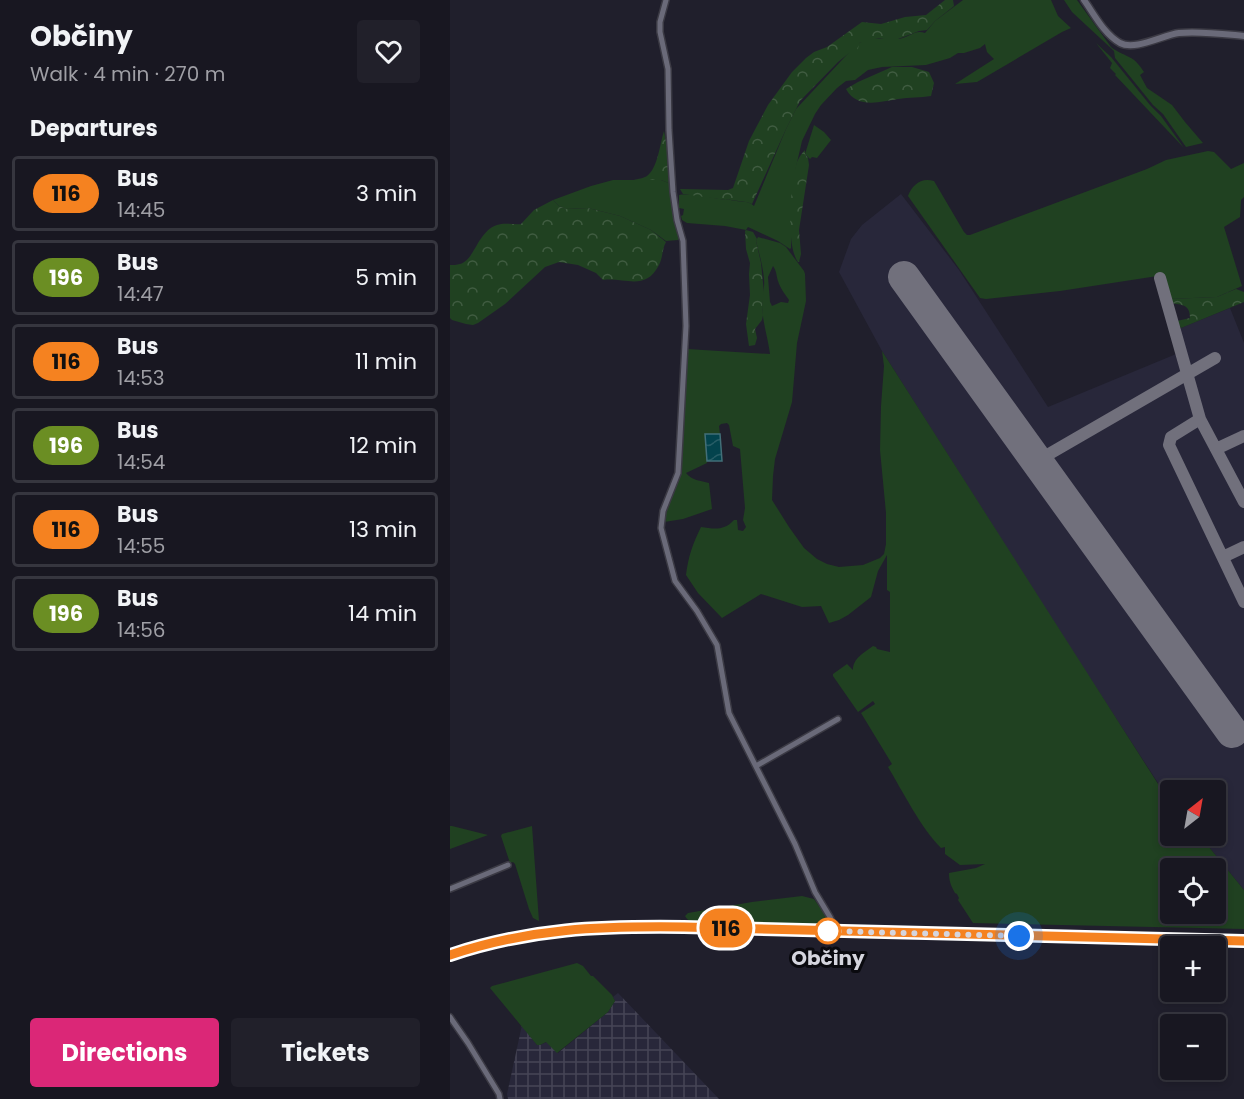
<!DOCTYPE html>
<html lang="en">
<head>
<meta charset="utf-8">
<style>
	:root { --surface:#181721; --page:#21202a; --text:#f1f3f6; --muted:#9f9fa5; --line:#36363f; --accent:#db2777 }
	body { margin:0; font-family:Poppins,sans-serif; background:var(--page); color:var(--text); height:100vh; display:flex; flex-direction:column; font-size:22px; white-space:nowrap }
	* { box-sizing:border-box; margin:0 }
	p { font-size:20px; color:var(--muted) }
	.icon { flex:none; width:33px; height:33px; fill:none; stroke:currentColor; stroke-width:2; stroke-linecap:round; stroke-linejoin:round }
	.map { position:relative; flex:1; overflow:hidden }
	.details { display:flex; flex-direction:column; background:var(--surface); width:450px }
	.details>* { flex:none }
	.badge { padding:0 12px; border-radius:20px; font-size:21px; line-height:39px }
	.needle { width:39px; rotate:31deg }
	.buttons { position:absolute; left:710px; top:780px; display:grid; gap:12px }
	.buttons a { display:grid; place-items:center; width:66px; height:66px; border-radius:6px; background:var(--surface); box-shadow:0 3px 9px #0003,0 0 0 2px var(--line); font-size:30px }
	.you { position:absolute; width:30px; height:30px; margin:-15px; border:4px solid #fff; border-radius:50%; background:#1a73e8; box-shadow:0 0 0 9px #1a73e833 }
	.map>.badge { position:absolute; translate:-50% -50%; box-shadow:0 0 0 3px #fff }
	h2 { padding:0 30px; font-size:22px; line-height:54px }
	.round { display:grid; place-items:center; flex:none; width:63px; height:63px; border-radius:6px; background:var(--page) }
	.headline { display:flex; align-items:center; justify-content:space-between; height:102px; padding:0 30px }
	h1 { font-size:28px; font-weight:700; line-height:45px }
	.button { display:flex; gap:12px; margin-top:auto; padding:12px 30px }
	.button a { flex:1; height:69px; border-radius:6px; background:var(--accent); color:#fff; font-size:24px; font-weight:700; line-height:69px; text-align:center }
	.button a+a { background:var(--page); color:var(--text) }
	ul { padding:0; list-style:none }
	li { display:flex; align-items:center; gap:18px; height:75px; margin:0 12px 9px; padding:0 18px; border:3px solid var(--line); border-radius:6px }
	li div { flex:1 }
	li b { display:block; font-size:22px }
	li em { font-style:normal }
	li .badge { min-width:66px; font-weight:700; text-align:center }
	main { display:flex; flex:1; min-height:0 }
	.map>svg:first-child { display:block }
	.industrial { fill:url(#industrial-grid) }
	.built { fill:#28273a }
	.grass { fill:#204121; fill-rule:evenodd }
	.forest { fill:url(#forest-crowns) }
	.water { fill:url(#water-waves); stroke:#426f78; stroke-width:1.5 }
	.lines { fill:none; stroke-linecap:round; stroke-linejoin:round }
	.taxiway { stroke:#71707c; stroke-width:12 }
	.runway { stroke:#71707c; stroke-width:32 }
	.minor-casing { stroke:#3b3a44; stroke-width:8 }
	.tertiary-casing { stroke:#3b3a44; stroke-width:9 }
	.primary-casing { stroke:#3b3a44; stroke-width:11 }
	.minor { stroke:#6a6a79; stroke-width:5 }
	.tertiary { stroke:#6a6a79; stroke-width:6 }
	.primary { stroke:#ac565a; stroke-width:8 }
	.line-casing { stroke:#fff; stroke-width:14 }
	.line { stroke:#f58220; stroke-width:9 }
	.walk { stroke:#d5d5de; stroke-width:6; stroke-dasharray:0 10.8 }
	.stop-dot { fill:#fff; stroke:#f58220; stroke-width:3 }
	.labels { text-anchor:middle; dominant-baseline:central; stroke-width:6; stroke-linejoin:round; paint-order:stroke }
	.stop-label { font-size:20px; font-weight:bold; fill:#d5d5de; stroke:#0a0a0f }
</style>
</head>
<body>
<main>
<section class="details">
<div class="headline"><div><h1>Občiny</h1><p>Walk · 4 min · 270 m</p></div><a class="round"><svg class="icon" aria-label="heart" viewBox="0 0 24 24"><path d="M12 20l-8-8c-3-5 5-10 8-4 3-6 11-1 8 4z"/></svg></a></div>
<h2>Departures</h2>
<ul>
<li><span class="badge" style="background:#f58220;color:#111">116</span><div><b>Bus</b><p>14:45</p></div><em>3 min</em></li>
<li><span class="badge" style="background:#6b8e23;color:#fff">196</span><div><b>Bus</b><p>14:47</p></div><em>5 min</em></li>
<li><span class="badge" style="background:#f58220;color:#111">116</span><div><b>Bus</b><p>14:53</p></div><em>11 min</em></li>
<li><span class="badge" style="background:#6b8e23;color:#fff">196</span><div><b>Bus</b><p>14:54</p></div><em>12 min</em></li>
<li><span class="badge" style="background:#f58220;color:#111">116</span><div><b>Bus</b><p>14:55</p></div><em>13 min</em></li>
<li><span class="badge" style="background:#6b8e23;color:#fff">196</span><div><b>Bus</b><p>14:56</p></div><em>14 min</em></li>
</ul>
<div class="button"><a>Directions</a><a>Tickets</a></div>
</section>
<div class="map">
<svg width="794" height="1099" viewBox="0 0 794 1099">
	<defs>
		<pattern id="industrial-grid" width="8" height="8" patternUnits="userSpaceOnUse" patternTransform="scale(1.5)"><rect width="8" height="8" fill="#28273a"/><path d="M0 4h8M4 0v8" fill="none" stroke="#464556"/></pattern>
		<pattern id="forest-crowns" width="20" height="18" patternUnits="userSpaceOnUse" patternTransform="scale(1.5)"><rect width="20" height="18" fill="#204121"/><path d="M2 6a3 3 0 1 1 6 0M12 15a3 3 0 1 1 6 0" fill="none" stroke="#405c41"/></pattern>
		<pattern id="water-waves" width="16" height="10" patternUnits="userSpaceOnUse" patternTransform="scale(1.5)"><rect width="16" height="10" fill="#03434d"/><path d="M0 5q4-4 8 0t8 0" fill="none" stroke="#275d66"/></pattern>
	</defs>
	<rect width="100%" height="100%" fill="#201f2c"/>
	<path class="industrial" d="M168,993L269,1099H58L57,1094L72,1025L87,1045H90L97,1042L108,1053L158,1012L165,1001L163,997Z"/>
	<path class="built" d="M451,194L509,270L598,407L731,352L726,334L731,328L780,308L794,343V890L750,836H765V790H720V799L710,786L613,637L432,351L389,272L401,239L412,225Z"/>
	<path class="grass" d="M513,0H601L608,16L621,28L612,32L527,82L505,84L544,59L537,52L535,44L530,48L514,53H508L500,58L476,65L432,67L418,70L405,80L396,81L387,88L371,105L365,114L352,141L346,167L341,205V248L340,249L328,241L298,227L296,230L275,226L237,223L232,220L231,216L233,215L234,209L229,208V195C238,193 264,198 276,200L278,199C287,203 297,199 304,206L336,129L346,109L406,45C419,36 433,39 447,39C458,39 464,29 475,33L485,21Z
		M614,0H627L661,47C667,52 672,53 679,57C686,60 690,66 694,72L690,75L697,88L722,105L735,122L753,143L736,147L713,114L703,105L665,58L664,51L622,12Z
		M646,43L661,57L700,105L711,116L734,148L665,75L666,74L660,68L662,63Z
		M364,125L374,132L381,140L367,158L362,157L360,159L355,154Z
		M758,151L764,152L781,169L794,163V197L791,200L790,217L774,227L792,286L767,297L720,299L714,275L610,291L536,299L530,298L458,196C462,185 471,177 484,181L514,232L517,235H520L697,169L716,160Z
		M163,180H211L219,183L228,231L229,238L228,240L216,241L201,230L170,216L138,208L116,209L109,206L103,200L141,186Z
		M308,237L330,243L336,247L354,271L355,274L356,301L347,343L342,402L325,459L323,476L322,500L339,527L354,548L367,559L377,564L389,567L413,565L430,558L434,554L436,544V513L430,450L431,406L434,366L432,351L710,787L720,799V836H750L794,890V929L523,923L508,900L509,898L507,894L505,893C501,886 499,881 499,873L526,868L535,864L510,865L495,854V847L491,848C471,828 453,792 438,767L442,764L411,713L425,704L423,701L408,712L383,676V674L397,664L403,670C403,658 414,653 423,646L426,647L427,649L440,652V592L437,590V555L428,571L421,597L398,615L389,620L379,623L371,606L352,607L311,594L272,618L248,593L236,575C238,557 243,543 251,527C264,529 274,531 284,520H287L288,530L293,531L296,527L293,520L295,508L290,449L283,446L279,425L277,423L271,424L269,426L270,434H255L257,463L236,473C241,480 251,481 259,483L262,509L233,519L214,522C215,509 222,495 226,482C231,462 232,441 234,421L233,419C235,396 235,372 237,349L320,354C318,338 313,324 312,307C312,298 315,288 314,279C313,266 309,253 306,241ZM323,266C327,272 326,275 328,281C330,288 335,294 339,300L338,303L331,302L322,306L320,302L318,277ZM720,868H765V914H720Z
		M0,826H2L38,835L0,849Z
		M82,826L89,921L83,918L79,909L65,864L63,862L60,863L51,836L52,834Z
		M352,896L364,899L377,917L379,924L365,925L256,922C249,922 239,924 235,916L238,913L302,902Z
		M127,963L133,966L141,976H143L162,995L165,1001L158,1012L107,1053L96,1042L90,1045H87L40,988L42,986Z"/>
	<path class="forest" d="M495,0H503L504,6L485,21L477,30L469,31L448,39H434L429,38L409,43L408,49L399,53L388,62L350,101L336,129L302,204C294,200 286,202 278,199L276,200L233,194L230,189L278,190L283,188L299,141L318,105L342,72L356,58L364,52L377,47L412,22L431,24L455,17L476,15Z
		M442,67H462L479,72L484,83L481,96C470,98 459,97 448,99C429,102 407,109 396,89L408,82Z
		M214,131L222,173L221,181L219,183L211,180H184C188,179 194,178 197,176C208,168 210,143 214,131Z
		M355,150V154L358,158L359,165L349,230L351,254L349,262H348C335,244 341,182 347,162C349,157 352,153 355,150Z
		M103,200L109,206L116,209L138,208L170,216L201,230L216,242C212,249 213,257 209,265C195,292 175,277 153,280L146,273L128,265L109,262L95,267L55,304L28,323L23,325L16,324L2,320L0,318V265C3,265 7,265 10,264C25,260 27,232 47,225C55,222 63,225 71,224L84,210Z
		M296,230L303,232L307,239L306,241L311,263L314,293L312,306L313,315L312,320L305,329L307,338L305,345L299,346L296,324L300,295L299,274L300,263L296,249L295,231Z
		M786,289L794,292V302L731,328L727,321L740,318C740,304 732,305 721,303L720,299L767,297Z"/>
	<path class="water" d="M255,434H270L272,461H257Z"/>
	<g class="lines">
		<path class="taxiway" d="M710,278L750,419L794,502
			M750,419L721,437L719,445L794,602
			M766,449L794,436
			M587,461L765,358
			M773,557L794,547"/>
		<path class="runway" d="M454,277L782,732"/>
		<g class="minor-casing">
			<path id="minor" d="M216,0L210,22V32L218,69L219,130L223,192L227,220L233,241L236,326L228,473L213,511L211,528L225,581L247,611L267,645L279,713L285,725L345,844L365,892L380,917L386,931
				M306,766L388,719
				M0,889L58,865
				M0,1017L18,1043L49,1094L50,1099"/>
		</g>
		<g class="tertiary-casing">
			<path id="tertiary" d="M634,0C644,14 654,34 670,43C685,51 713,35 729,33C750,31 773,34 794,36"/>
		</g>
		<g class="primary-casing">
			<path id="primary" d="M0,955C71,931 139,926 212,927L794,941"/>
		</g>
		<use href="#minor" class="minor"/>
		<use href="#tertiary" class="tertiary"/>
		<use href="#primary" class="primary"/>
	</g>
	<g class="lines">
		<g class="line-casing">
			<path id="line" d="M0,955C81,928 150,926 234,927L794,941"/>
		</g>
		<use href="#line" class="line"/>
		<path class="walk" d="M378,931L569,936"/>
	</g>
	<circle class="stop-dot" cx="378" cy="931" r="12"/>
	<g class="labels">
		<g class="stop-label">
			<text x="378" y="958">Občiny</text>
		</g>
	</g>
</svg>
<div class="buttons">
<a><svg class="needle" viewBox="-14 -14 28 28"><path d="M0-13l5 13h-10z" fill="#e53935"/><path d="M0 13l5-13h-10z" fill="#9f9fa5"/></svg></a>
<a><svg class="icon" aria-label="locate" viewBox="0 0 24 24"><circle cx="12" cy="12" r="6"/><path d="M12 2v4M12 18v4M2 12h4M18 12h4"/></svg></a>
<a>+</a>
<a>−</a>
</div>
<div class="you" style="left:569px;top:936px"></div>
<b class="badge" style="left:276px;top:928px;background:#f58220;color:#111">116</b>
</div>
</main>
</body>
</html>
